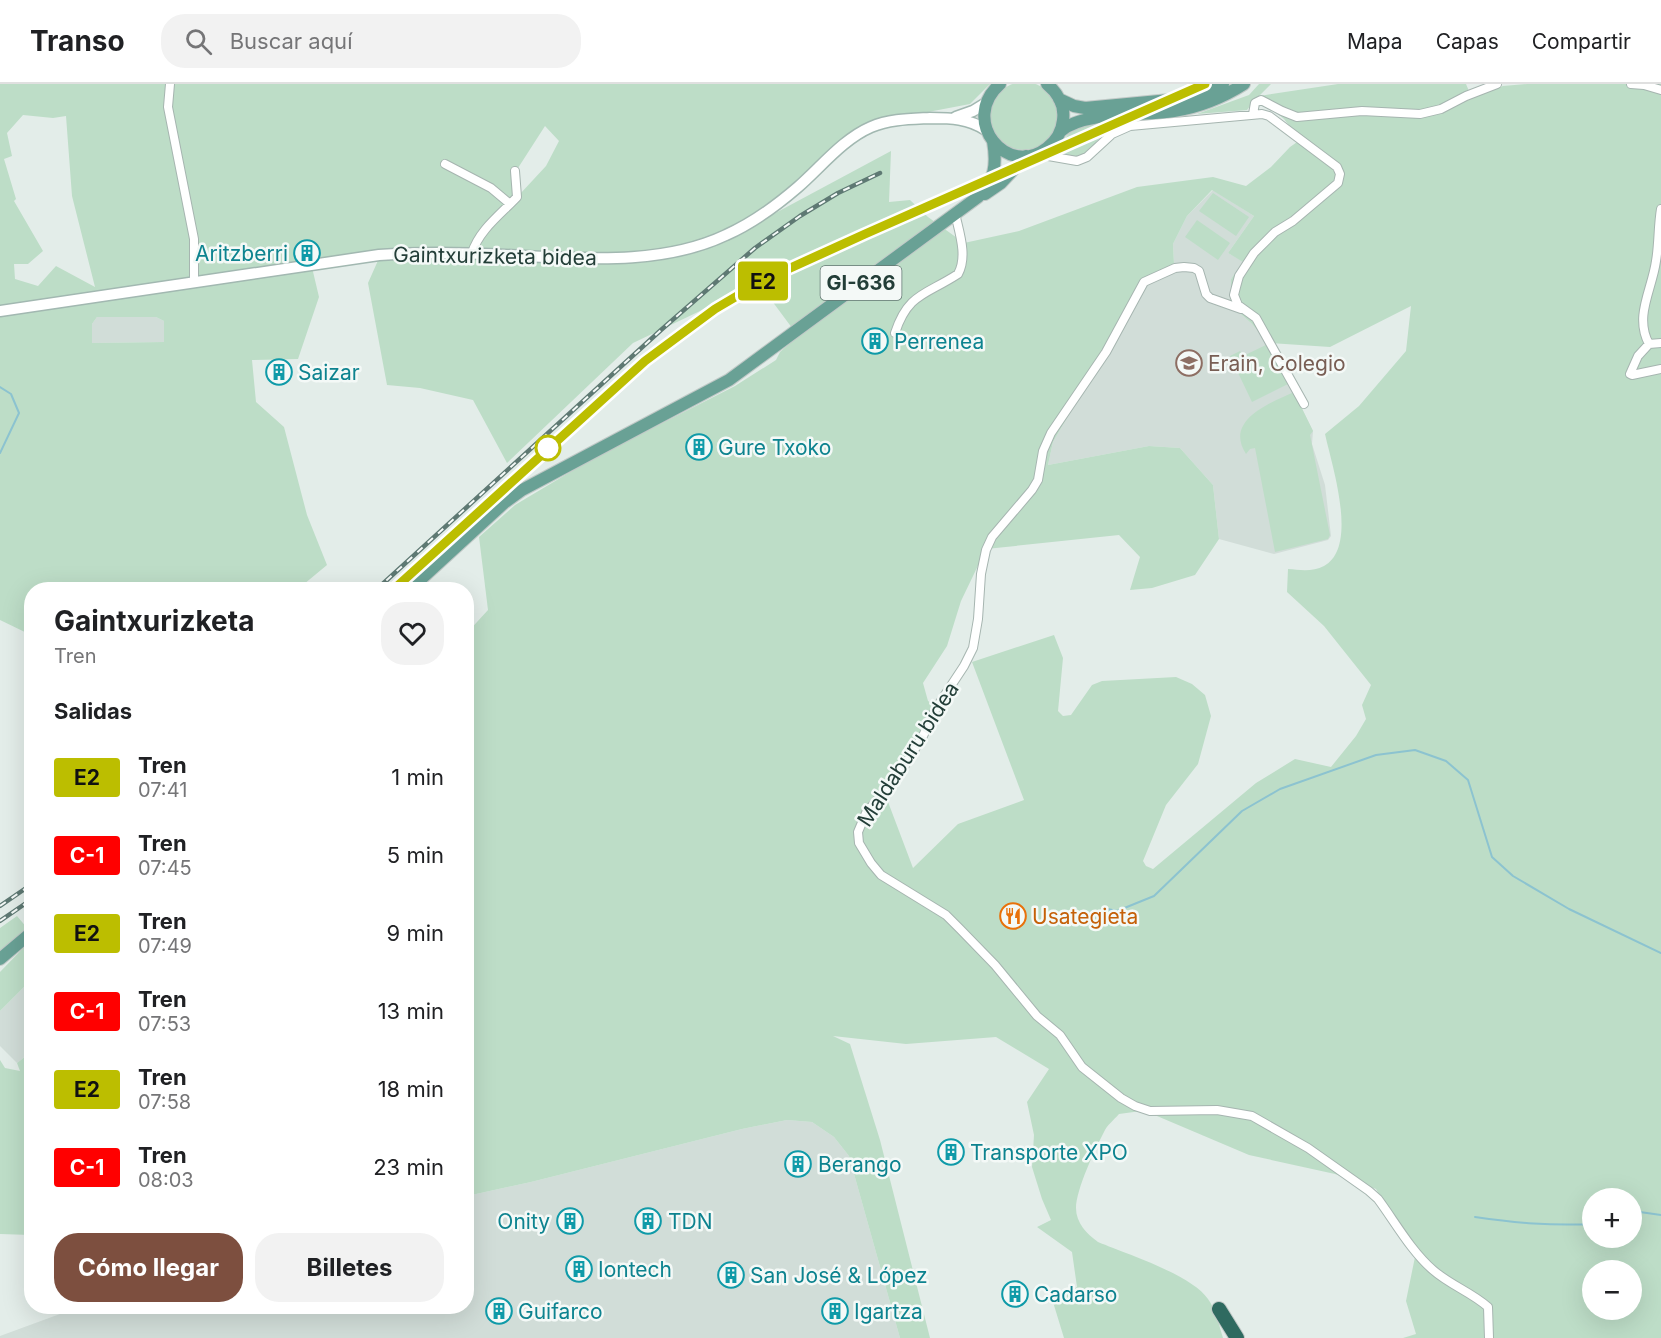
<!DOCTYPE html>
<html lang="es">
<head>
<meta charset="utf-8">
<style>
	:root { --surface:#fff; --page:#f2f2f2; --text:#202124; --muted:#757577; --line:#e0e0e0; --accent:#7d4f3f }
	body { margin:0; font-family:Inter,sans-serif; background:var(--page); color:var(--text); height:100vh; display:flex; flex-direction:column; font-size:22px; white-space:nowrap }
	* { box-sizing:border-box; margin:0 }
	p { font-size:20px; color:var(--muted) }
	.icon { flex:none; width:33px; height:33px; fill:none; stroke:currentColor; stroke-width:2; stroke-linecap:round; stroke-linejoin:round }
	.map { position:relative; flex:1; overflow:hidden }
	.drawer { position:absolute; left:24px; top:498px; width:450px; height:732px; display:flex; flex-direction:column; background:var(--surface); border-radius:24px; box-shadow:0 6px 24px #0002 }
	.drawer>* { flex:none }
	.badge { padding:0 12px; border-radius:4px; font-size:21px; line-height:39px }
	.buttons { position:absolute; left:1582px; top:1104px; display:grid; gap:12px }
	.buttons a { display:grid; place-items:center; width:60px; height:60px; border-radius:50%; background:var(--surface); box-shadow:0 6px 24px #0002; font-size:30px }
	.map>.badge { position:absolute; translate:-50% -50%; box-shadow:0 0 0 3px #fff }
	h2 { padding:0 30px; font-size:22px; line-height:54px }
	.round { display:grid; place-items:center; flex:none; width:63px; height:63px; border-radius:24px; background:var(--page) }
	.headline { display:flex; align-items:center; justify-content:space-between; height:102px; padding:0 30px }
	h1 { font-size:28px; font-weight:700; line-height:45px }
	.action { display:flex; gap:12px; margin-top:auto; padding:12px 30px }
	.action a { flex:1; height:69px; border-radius:24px; background:var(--accent); color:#fff; font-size:24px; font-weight:700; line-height:69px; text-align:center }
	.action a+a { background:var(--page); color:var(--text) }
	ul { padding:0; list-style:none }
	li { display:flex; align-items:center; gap:18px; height:78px; padding:0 30px }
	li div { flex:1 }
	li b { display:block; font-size:22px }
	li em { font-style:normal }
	li .badge { min-width:66px; font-weight:700; text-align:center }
	header { display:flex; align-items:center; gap:36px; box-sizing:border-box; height:84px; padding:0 30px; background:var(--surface); border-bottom:2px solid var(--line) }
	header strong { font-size:28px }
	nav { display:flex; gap:33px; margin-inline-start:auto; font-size:21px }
	.search { width:420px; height:54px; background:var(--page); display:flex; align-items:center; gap:15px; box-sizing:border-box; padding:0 21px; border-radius:24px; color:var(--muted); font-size:22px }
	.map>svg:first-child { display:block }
	.built { fill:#d1ddd8 }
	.green { fill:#bdddc7; fill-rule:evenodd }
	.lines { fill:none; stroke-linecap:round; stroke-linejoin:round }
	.stream { stroke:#8cc3d0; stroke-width:2 }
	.minor-casing { stroke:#a6b5b0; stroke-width:10 }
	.secondary-casing { stroke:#a2b8b1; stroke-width:13 }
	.primary-casing { stroke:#c1c9c7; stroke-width:14 }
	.motorway-casing { stroke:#c1c9c7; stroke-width:16 }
	.minor { stroke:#fff; stroke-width:8 }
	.secondary { stroke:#fff; stroke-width:10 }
	.primary { stroke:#69a195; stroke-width:12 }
	.motorway { stroke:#2f6a60; stroke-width:14 }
	.rail-casing { stroke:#5e7973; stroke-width:4.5 }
	.rail { stroke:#f4f9f7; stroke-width:2; stroke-dasharray:7; stroke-linecap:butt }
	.line-casing { stroke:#fff; stroke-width:14 }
	.line { stroke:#bcbe00; stroke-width:9 }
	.stop-dot { fill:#fff; stroke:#bcbe00; stroke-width:3 }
	.labels { text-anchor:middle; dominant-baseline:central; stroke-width:5; stroke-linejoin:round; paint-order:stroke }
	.shield { fill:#f4f9f7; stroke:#627671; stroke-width:1.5 }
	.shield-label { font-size:20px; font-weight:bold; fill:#233e38 }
	.culture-label { font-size:21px; fill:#0d838f; stroke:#f4f9f7; text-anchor:start }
	.street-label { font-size:21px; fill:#233e38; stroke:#f4f9f7 }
	.education-label { font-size:21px; fill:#785e54; stroke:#f4f9f7; text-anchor:start }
	.food-label { font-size:21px; fill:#c56008; stroke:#f4f9f7; text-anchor:start }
</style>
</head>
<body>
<header>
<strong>Transo</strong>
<div class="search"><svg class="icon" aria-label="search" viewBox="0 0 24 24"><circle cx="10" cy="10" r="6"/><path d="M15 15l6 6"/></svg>Buscar aquí</div>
<nav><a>Mapa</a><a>Capas</a><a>Compartir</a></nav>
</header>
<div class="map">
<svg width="1661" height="1254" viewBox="0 0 1661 1254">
	<rect width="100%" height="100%" fill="#e3ede9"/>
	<path class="built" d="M1213,106L1254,132L1228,169L1244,178L1231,195V207L1236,226L1251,239L1269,259L1313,347L1312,360L1325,401L1331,452L1328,456L1274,470L1219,455L1213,401L1180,364L1149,362L1048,381L1053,358L1145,199L1168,189L1174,180L1173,160L1187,132Z
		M97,233H156L164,237V258L92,259V240Z
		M31,896V968L17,979L0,962V927Z
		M787,1036L812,1038L834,1053L849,1072L900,1254H0V1252L79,1223L466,1222L467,1112L531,1098L742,1045Z"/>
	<path class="green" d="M990 32a34 34 0 1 1 68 0a34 34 0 1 1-68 0Z
		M0,0H990L970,20L891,35L808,89L768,133L891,67L889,118L910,116L928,133L964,159L1019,147L1137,103L1213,93L1246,102L1271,83L1290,63L1300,56L1284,35L1257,13L1247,26L1197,30L1249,11L1259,0H1271L1259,12L1338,0H1466L1471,12L1503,2L1527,0H1661V1254H1403L1416,1250L1406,1217L1415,1173L1376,1105L1335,1090L1249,1071L1157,1032L1141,1027L1119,1030C1114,1036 1107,1041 1104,1048C1095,1065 1076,1106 1076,1124C1076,1139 1087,1150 1098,1158C1127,1170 1192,1191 1208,1215C1216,1226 1219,1241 1223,1254H1064L1053,1218L1077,1203L1072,1168L1037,1143L1051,1136L1042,1115L1032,1083L1034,1051L1027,1018L1049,985L996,953L906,960L833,952L850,960L880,1056L930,1254H900L849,1072L834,1053L812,1038L787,1036L742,1045L531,1098L467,1112L466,550L488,526L479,453L515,421L592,375L735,302L776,276L780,268L798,252L755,194L700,227L633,259L507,379L473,316L420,304L387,301L368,199L380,172L310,175L319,213L298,275L252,276L256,318L284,343L307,431L327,481L298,505L32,506L31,551L0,536ZM23,31L53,34L66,32L72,112L95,203L56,182L38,202L15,195L14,180H28L43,167L14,117L16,115L4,75L12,72L7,49ZM545,42L559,57L546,82L520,110L518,84ZM1212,106L1254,132L1228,169L1243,178L1231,195V207L1236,226L1251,239L1269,259L1330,263L1411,222L1406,267L1359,322L1325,350C1332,382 1359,463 1324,482C1313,488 1300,486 1288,485L1287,508L1324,542L1371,601L1362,621L1366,635L1356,652L1331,683L1295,675L1256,699L1153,785L1146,782L1143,777L1166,721L1198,680L1211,632L1205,611L1192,600L1176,593L1102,597L1092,601L1071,631L1063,632L1058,627L1063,574L1054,551L972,578L1024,716L958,740L913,784L882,702L917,662L936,622L928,617L923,599L947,562L961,517L986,465L1119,451L1140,473L1130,506L1152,504L1195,491L1219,455L1213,401L1180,364L1149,362L1048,381L1053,358L1145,200L1168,189L1174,180L1173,160L1187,132ZM97,233H156L164,237V258L92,259V240ZM1593,1114H1632V1154H1593ZM1593,1186H1632V1226H1593Z
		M1131,38C1119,42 1108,47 1098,56C1093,61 1089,69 1082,72C1064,80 1056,59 1071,48C1086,38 1114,37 1131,38Z
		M1213,109L1249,133L1236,152L1199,127Z
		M1197,136L1230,159L1218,176L1185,153Z
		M1268,260L1288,300L1252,318L1230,272L1240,267L1243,272Z
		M1294,308L1313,347L1310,351L1330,451L1328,455L1275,468L1255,364L1250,365L1246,370C1224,336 1270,319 1294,308Z
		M17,832L28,845L0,867V844Z
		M31,856V896L0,927V888Z
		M31,968V1151L0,1150V976L5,984L20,987L17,979Z"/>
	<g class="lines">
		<path class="stream" d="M0,303L11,310L19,329L0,369
			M1103,824L1117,827L1154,812L1242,727L1280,705L1376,671L1415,666L1446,677L1468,696L1492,773L1513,792L1569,825L1661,869
			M1632,1131L1640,1128L1661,1131
			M1475,1133C1517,1139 1550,1142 1593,1140"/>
		<g class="minor-casing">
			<path id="minor" d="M170,0L168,23L194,155V198
				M1631,0L1644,1L1661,6
				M1253,30L1255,19L1261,16L1282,27L1297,33L1362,27L1420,30L1441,25L1466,12L1497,0
				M1037,70L1077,77L1087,73L1112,50L1130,42L1262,30L1269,32L1337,83L1340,90L1338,99L1293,137L1275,148L1254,169L1239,192L1236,203L1234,211L1238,221L1256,234L1304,320
				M445,80L491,104L510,120
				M1661,125C1658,143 1659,160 1656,177C1652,206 1634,232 1649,260L1661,259
				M472,169C479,146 501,130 517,113L515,87
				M1241,225L1210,214L1206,210L1199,187L1194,184L1184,183L1175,184L1144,198L1106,268L1051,349L1043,367L1038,396L1032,406L992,453L986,466L981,490L978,535L973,564L964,582L935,626L923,652L900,689L866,729L858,748L859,759L871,779L881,791L946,831L960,845L995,881L1037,932L1060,951L1082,983L1121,1014L1135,1022L1150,1027L1217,1026L1252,1032L1308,1064L1369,1107L1378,1115C1395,1138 1411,1167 1433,1186C1450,1201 1471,1208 1488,1223L1489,1254
				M895,249C908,209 926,211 958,190C968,172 959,148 955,129
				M1649,260L1638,272L1630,290L1632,291L1661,285"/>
		</g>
		<g class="secondary-casing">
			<path id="secondary" d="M956,33L973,27L986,19
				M0,227L379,171C428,167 476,169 525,172C591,175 665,180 726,151C753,139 776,122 798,103C821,83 843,55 871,43C890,35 910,35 930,34C951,34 968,34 986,46"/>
		</g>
		<g class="primary-casing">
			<path id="primary" d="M1000,0C959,36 1007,95 1047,64C1056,57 1062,47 1063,36C1065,22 1058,9 1047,0
				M1059,15L1074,22L1085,24L1180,15L1201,10L1223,0
				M1061,47C1084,27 1143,32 1174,27C1200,23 1222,14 1244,0
				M985,110L1001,99L1026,72
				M409,506L504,419L522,406L729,296L978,113C995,96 997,81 993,57
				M0,875L32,848"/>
		</g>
		<g class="motorway-casing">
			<path id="motorway" d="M1219,1225L1237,1254"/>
		</g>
		<use href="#minor" class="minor"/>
		<use href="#secondary" class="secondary"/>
		<use href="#primary" class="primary"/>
		<use href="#motorway" class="motorway"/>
		<g class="rail-casing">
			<path id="rail" d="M376,506L661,246L755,164L800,132L838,109L880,89
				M393,506L600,317L669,258L745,207L865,150
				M0,822L32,800
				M0,837L32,815"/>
		</g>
		<use href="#rail" class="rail"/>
	</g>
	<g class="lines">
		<g class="line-casing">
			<path id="line" d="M393,506L645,277L715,225L764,196L865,150L1205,0"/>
		</g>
		<use href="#line" class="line"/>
	</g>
	<defs>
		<g id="building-ring" transform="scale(1.35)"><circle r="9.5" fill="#f4f9f7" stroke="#0f9aa8" stroke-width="1.5"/><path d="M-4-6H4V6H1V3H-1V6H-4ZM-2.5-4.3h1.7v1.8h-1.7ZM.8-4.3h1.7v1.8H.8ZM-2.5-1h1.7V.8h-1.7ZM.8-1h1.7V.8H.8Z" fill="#0f9aa8"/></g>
		<g id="school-ring" transform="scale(1.35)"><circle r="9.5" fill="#f4f9f7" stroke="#8d6e63" stroke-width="1.5"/><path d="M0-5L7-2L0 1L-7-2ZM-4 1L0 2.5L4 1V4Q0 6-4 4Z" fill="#8d6e63"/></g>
		<g id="restaurant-ring" transform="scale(1.35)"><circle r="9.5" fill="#f4f9f7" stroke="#e8710a" stroke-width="1.5"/><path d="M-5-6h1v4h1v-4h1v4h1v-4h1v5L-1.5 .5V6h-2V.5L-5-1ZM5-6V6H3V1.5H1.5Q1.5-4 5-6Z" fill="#e8710a"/></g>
	</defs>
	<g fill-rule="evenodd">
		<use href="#building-ring" x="307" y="169"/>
		<use href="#building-ring" x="875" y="257"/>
		<use href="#school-ring" x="1189" y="279"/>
		<use href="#building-ring" x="279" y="288"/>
		<use href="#building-ring" x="699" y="363"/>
		<use href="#restaurant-ring" x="1013" y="832"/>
		<use href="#building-ring" x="951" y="1068"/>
		<use href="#building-ring" x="798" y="1080"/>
		<use href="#building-ring" x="570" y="1137"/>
		<use href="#building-ring" x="648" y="1137"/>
		<use href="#building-ring" x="579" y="1185"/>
		<use href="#building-ring" x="731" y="1191"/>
		<use href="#building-ring" x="1015" y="1210"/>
		<use href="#building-ring" x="499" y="1227"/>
		<use href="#building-ring" x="835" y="1227"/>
	</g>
	<circle class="stop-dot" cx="548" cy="364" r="12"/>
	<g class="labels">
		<rect class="shield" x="820.5" y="182" width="81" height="34" rx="4.5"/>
		<g class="shield-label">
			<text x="861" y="199">GI-636</text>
		</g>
		<g class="culture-label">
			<text x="288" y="169" text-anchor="end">Aritzberri</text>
			<text x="894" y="257">Perrenea</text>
			<text x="298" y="288">Saizar</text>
			<text x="718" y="363">Gure Txoko</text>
			<text x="970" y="1068">Transporte XPO</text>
			<text x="818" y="1080">Berango</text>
			<text x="550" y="1137" text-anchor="end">Onity</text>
			<text x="668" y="1137">TDN</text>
			<text x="598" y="1185">Iontech</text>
			<text x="750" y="1191">San José &amp; López</text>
			<text x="1034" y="1210">Cadarso</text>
			<text x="518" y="1227">Guifarco</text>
			<text x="854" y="1227">Igartza</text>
		</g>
		<g class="street-label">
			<text transform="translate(495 172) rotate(1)">Gaintxurizketa bidea</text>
			<text transform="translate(908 670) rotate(-57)">Maldaburu bidea</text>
		</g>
		<g class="education-label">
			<text x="1208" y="279">Erain, Colegio</text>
		</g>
		<g class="food-label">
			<text x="1032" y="832">Usategieta</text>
		</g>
	</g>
</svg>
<div class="buttons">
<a>+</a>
<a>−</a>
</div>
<b class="badge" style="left:763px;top:197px;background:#bcbe00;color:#111">E2</b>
<section class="drawer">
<div class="headline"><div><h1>Gaintxurizketa</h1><p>Tren</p></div><a class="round"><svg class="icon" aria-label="heart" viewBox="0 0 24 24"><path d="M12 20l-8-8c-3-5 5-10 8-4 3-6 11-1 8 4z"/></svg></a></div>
<h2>Salidas</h2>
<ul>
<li><span class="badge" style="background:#bcbe00;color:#111">E2</span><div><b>Tren</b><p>07:41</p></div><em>1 min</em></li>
<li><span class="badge" style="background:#f00;color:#fff">C-1</span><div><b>Tren</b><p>07:45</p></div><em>5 min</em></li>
<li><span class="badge" style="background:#bcbe00;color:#111">E2</span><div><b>Tren</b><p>07:49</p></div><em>9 min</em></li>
<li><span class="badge" style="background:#f00;color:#fff">C-1</span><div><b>Tren</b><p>07:53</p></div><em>13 min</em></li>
<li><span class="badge" style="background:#bcbe00;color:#111">E2</span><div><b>Tren</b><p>07:58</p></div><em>18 min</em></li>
<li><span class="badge" style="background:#f00;color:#fff">C-1</span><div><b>Tren</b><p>08:03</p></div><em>23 min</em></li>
</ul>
<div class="action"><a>Cómo llegar</a><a>Billetes</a></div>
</section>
</div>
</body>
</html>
